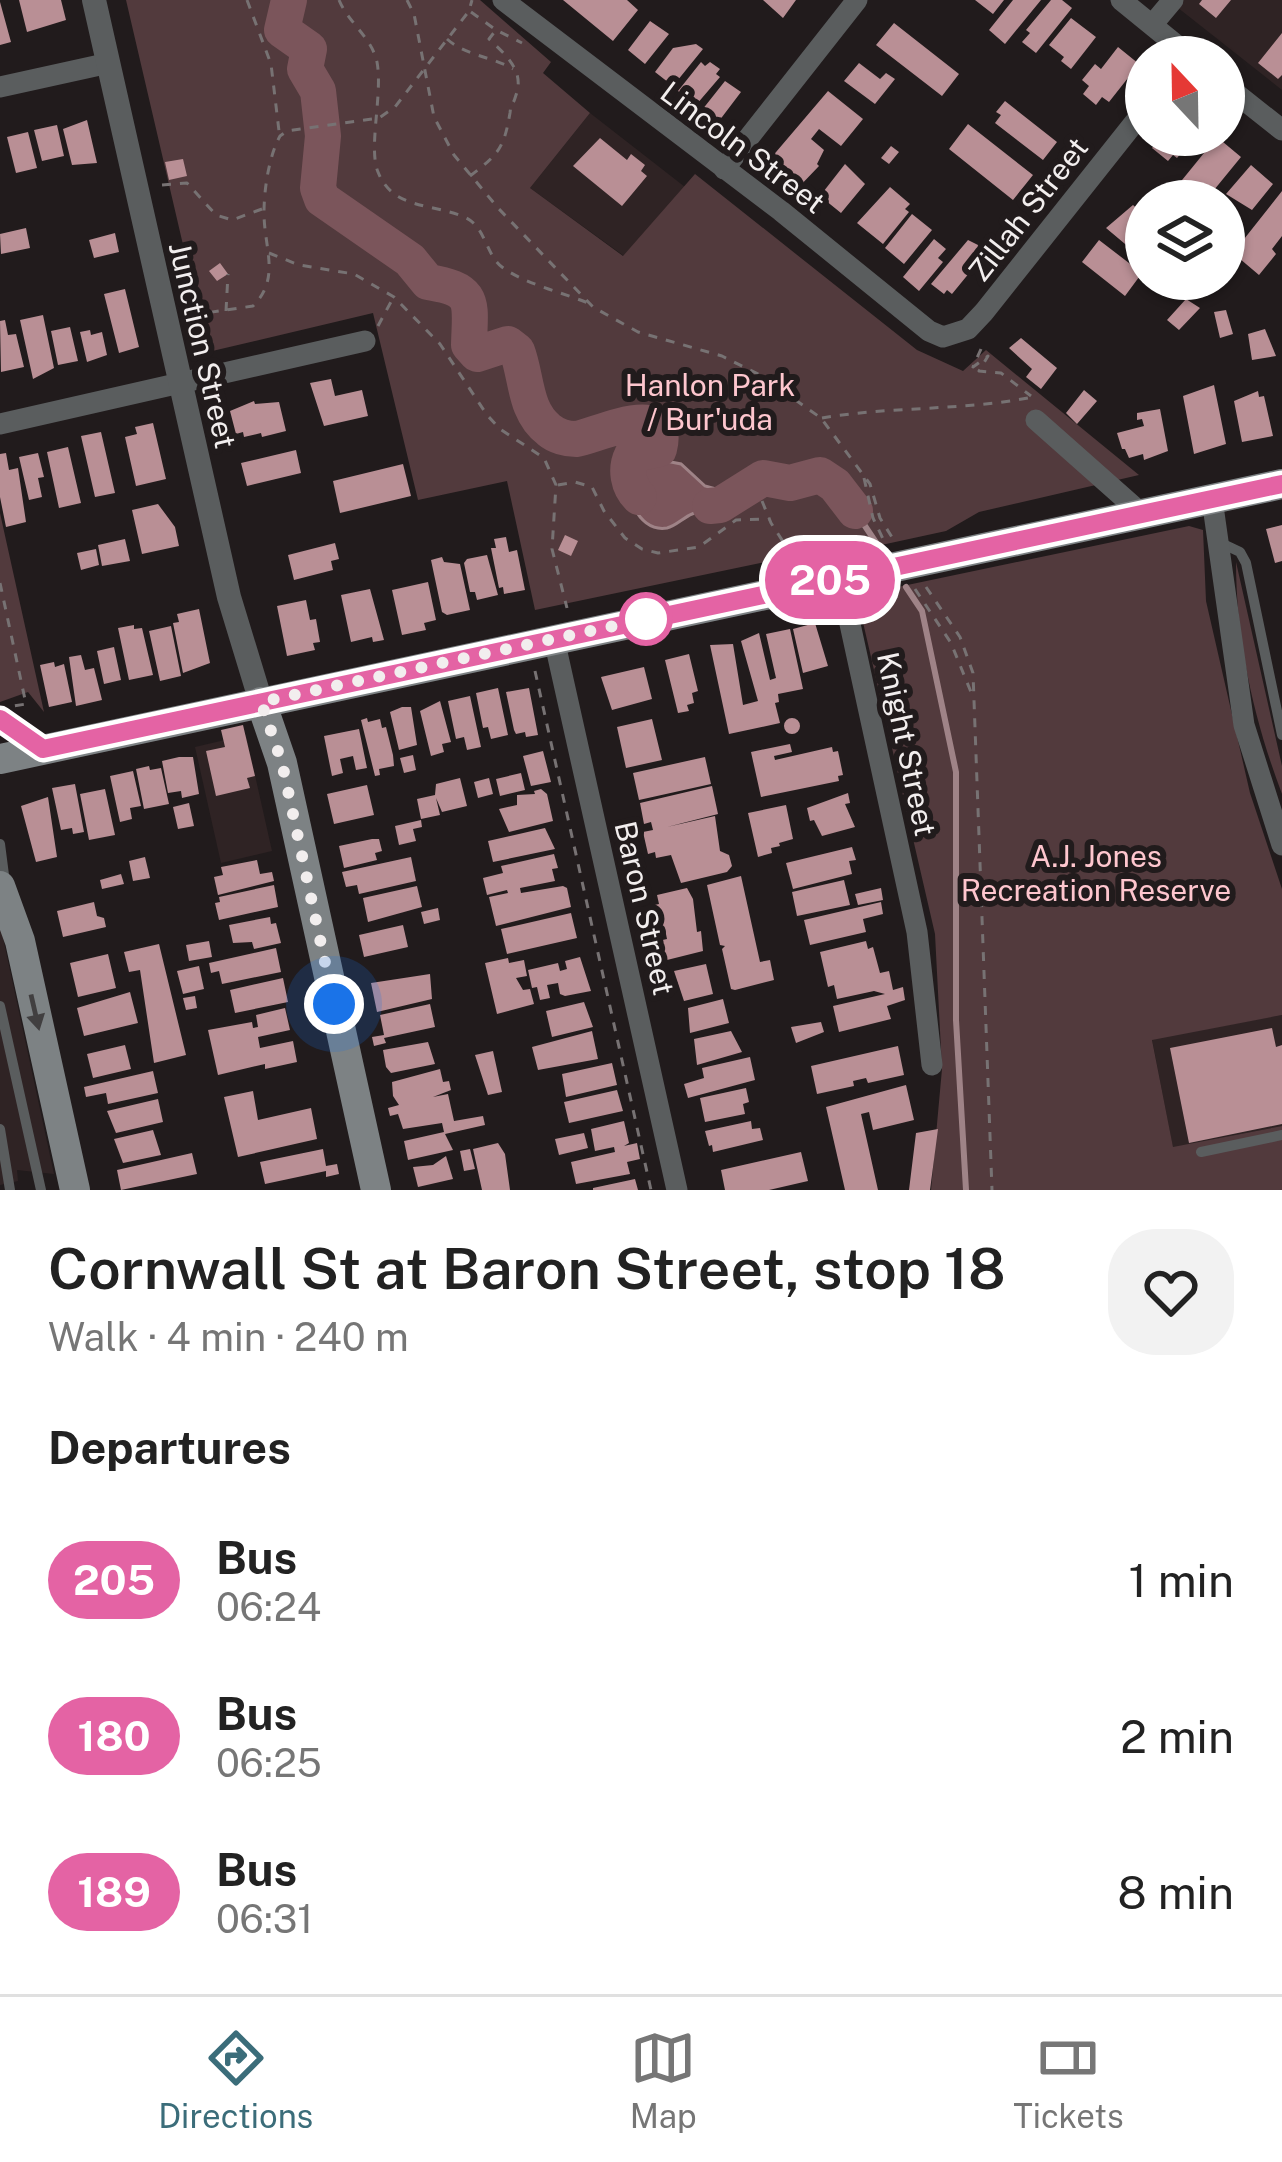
<!DOCTYPE html>
<html lang="en">
<head>
<meta charset="utf-8">
<style>
	:root { --surface:#fff; --page:#f2f2f2; --text:#222; --muted:#767676; --line:#e0e0e0; --accent:#3b6d7a }
	body { margin:0; font-family:"Public Sans",sans-serif; background:var(--page); color:var(--text); height:100vh; display:flex; flex-direction:column; font-size:45px; white-space:nowrap }
	* { box-sizing:border-box; margin:0 }
	p { font-size:39px; color:var(--muted) }
	.icon { flex:none; width:66px; height:66px; fill:none; stroke:currentColor; stroke-width:2; stroke-linecap:round; stroke-linejoin:round }
	.map { position:relative; height:1190px; overflow:hidden }
	.details { display:flex; flex-direction:column; background:var(--surface); flex:1 }
	.details>* { flex:none }
	.badge { padding:0 24px; border-radius:39px; font-size:42px; line-height:78px }
	.needle { width:78px; rotate:338deg }
	.buttons { position:absolute; left:1125px; top:36px; display:grid; gap:24px }
	.buttons a { display:grid; place-items:center; width:120px; height:120px; border-radius:50%; background:var(--surface); box-shadow:0 3px 9px #0004; font-size:60px }
	.you { position:absolute; width:60px; height:60px; margin:-30px; border:9px solid #fff; border-radius:50%; background:#1a73e8; box-shadow:0 0 0 18px #1a73e833 }
	.map>.badge { position:absolute; translate:-50% -50%; box-shadow:0 0 0 6px #fff }
	h2 { padding:0 48px; font-size:45px; line-height:108px }
	.round { display:grid; place-items:center; flex:none; width:126px; height:126px; border-radius:48px; background:var(--page) }
	.head { display:flex; align-items:center; justify-content:space-between; height:204px; padding:0 48px }
	h1 { font-size:57px; font-weight:600; line-height:90px }
	ul { padding:0; list-style:none }
	li { display:flex; align-items:center; gap:36px; height:156px; padding:0 48px }
	li div { flex:1 }
	li b { display:block; font-size:45px }
	li em { font-style:normal }
	li .badge { min-width:132px; font-weight:700; text-align:center }
	.tab-bar { display:flex; justify-content:space-around; align-items:center; height:168px; border-top:3px solid var(--line); background:var(--surface); font-size:33px; color:var(--muted) }
	.tab-bar a { display:grid; justify-items:center; gap:6px }
	.tab-bar .on { color:var(--accent) }
	.map>svg:first-child { display:block }
	.built { fill:#2f2324 }
	.green { fill:#523a3d }
	.water { fill:#7b555b; stroke:#9f8387; stroke-width:3 }
	.lines { fill:none; stroke-linecap:round; stroke-linejoin:round }
	.stream { stroke:#9f8387; stroke-width:6 }
	.river { stroke:#7b555b; stroke-width:36 }
	.building { fill:#b98f95 }
	.path { stroke:#777273; stroke-width:3; stroke-dasharray:9 9; stroke-linecap:butt }
	.service { stroke:#5a5d5e; stroke-width:10 }
	.minor { stroke:#5a5d5e; stroke-width:21 }
	.tertiary { stroke:#5a5d5e; stroke-width:24 }
	.secondary { stroke:#7d8284; stroke-width:30 }
	.oneway { fill:#413f40 }
	.line-casing { stroke:#fff; stroke-width:27 }
	.line { stroke:#e463a4; stroke-width:18 }
	.walk { stroke:#f2eeee; stroke-width:12; stroke-dasharray:0 21.6 }
	.stop-dot { fill:#fff; stroke:#e463a4; stroke-width:6 }
	.labels { text-anchor:middle; dominant-baseline:central; stroke-width:12; stroke-linejoin:round; paint-order:stroke }
	.street-label { font-size:30px; fill:#f2eeee; stroke:#211b1c }
	.park-label { font-size:30px; fill:#fec6ce; stroke:#211b1c }
</style>
</head>
<body>
<div class="map">
<svg width="1282" height="1190" viewBox="0 0 1282 1190">
	<rect width="100%" height="100%" fill="#211b1c"/>
	<path class="built" d="M1168,0H1282V90Z
		M590,113L685,187L624,256L530,188Z
		M246,735L272,851L221,863L195,747Z
		M0,924L54,1174L17,1170L18,1181L0,1185Z
		M1282,1015V1126L1173,1148L1152,1039Z"/>
	<path class="green" d="M126,0H480L551,62L543,73L590,113L530,188L623,256L695,174L917,350L963,371L986,350L1139,475L979,512L946,531L886,544L775,560L535,610L507,481L418,500L373,313L208,352Z
		M0,513L44,712L28,692L0,702Z
		M1189,526L1203,530L1206,601L1250,793L1282,889V1015L1152,1040L1173,1147L1282,1126V1190H931L942,1069L935,934L859,605L865,596L874,592Z
		M1236,562L1282,766V794C1254,720 1236,641 1236,562Z"/>
	<path class="water" d="M632,455L643,465L666,461L681,464L705,486L727,492L751,483C727,511 720,502 692,514C684,517 676,526 667,528C636,533 622,486 624,463Z"/>
	<g class="lines">
		<path class="stream" d="M855,511L879,547
			M906,587L922,611L956,772V1020L966,1190"/>
		<path class="river" d="M289,0L282,30L309,49L305,69L318,91L323,136L318,188L322,199L410,260L428,282C477,290 470,302 469,345L477,354L508,344L517,351C527,377 524,411 549,430C556,436 567,439 576,439C594,437 673,397 659,449L632,455C625,469 628,486 639,497
			M710,506L720,505L763,478L790,483L820,475L835,485L855,511"/>
	</g>
	<path class="building" d="M19,0H61L66,20L27,32Z
		M563,0H627L638,10L613,41Z
		M763,0H796L783,18Z
		M975,0H1004L993,14Z
		M1013,0H1041L1005,44L989,30Z
		M1051,0H1062L1072,8L1036,53L1022,42L1030,33L1026,30Z
		M1202,0H1231L1216,18L1199,4Z
		M0,2L11,42L0,45Z
		M1071,18L1096,37L1071,69L1061,61L1064,57L1049,45Z
		M650,21L669,34L645,64L628,50Z
		M894,23L959,74L942,96L876,45Z
		M1282,33V75L1278,79L1258,63Z
		M696,44L703,49L673,86L655,72L673,48Z
		M1118,47L1139,64L1109,102L1102,97L1096,105L1083,94L1089,86L1082,80L1095,64L1101,69Z
		M701,62L705,66L710,62L720,69L716,74L720,77L696,105L678,91Z
		M859,63L880,79L886,73L895,79L875,104L844,81Z
		M725,81L741,92L716,125L706,119L702,110Z
		M828,91L863,119L841,146L819,129L811,139L824,150L817,164L819,166L796,190L765,165Z
		M1005,101L1057,142L1043,160L995,123L1001,115L996,112Z
		M87,120L97,163L72,165L63,129Z
		M968,124L1033,175L1013,200L949,149Z
		M57,125L64,156L42,161L34,130Z
		M28,132L37,168L16,173L7,137Z
		M1162,135H1196L1177,158L1173,155L1168,161L1152,148Z
		M1217,137L1241,157L1205,201H1165Z
		M600,138L627,160L631,154L645,165L641,171L647,176L622,206L573,166Z
		M891,146L899,152L889,164L881,158Z
		M183,159L187,176L169,180L165,162Z
		M845,164L865,184L841,213L820,196Z
		M1251,165L1273,184L1252,210L1226,194Z
		M890,187L910,204L905,209L909,212L883,244L857,223Z
		M1282,191V236L1272,249L1276,254L1259,275L1233,253Z
		M1133,205L1146,216L1145,244L1137,254L1106,228Z
		M912,214L932,230L904,264L885,248Z
		M26,228L30,248L1,254L0,234Z
		M115,233L119,252L94,258L89,240Z
		M934,239L946,249L938,258L943,262L919,291L903,277Z
		M968,240L988,250L952,294L947,290L944,294L931,284Z
		M1099,240L1142,273L1125,296L1082,262Z
		M220,263L228,274L217,281L209,271Z
		M125,289L139,347L119,353L104,294Z
		M1186,299L1200,308L1179,330L1167,320Z
		M1226,310L1233,334L1220,338L1214,312Z
		M43,315L54,368L33,379L20,320Z
		M5,320L8,335L16,334L24,367L1,372L0,321Z
		M70,327L78,361L58,365L51,331Z
		M1265,329L1276,356L1252,360L1248,334Z
		M90,330L91,335L102,332L107,355L87,362L80,332Z
		M1021,338L1057,368L1041,389L1026,377L1032,369L1009,348Z
		M331,379L335,396L362,390L368,416L324,426L310,383Z
		M1214,385L1226,444L1194,454L1183,396Z
		M1084,390L1097,401L1077,424L1066,413Z
		M1258,391L1259,397L1264,396L1273,436L1242,442L1234,401Z
		M254,401L255,404L279,402L286,431L262,437L261,433L244,437L243,432L236,434L230,411Z
		M1160,409L1168,451L1144,460L1143,454L1129,458L1125,449H1122L1117,433L1144,426L1142,419L1137,420V413Z
		M153,423L166,479L136,486L125,437L137,434L135,427Z
		M101,432L115,493L95,497L81,436Z
		M68,447L81,503L59,508L47,452Z
		M296,450L301,473L247,486L241,463Z
		M6,453L9,470L18,468L26,522L6,527L0,497V454Z
		M38,453L44,477L38,478L42,497L29,500L19,457Z
		M403,464L411,496L340,513L333,481Z
		M158,504L175,527L179,546L142,554L132,510Z
		M1282,525V561L1275,563L1266,529Z
		M565,535L578,541L571,556L558,550Z
		M506,537L509,552L517,550L525,590L504,594L503,587L499,588L491,548H496L494,539Z
		M125,539L130,561L102,566L98,545Z
		M335,543L339,559L331,561L333,570L294,580L288,555Z
		M96,549L99,565L81,570L77,553Z
		M487,555L498,595L477,600L475,592H470L464,563L467,559Z
		M442,557L444,562L460,564L470,610L447,615L442,612L431,560Z
		M428,582L436,620L424,623L426,630L402,635L392,590Z
		M370,589L384,640L373,642L372,637L351,642L341,595Z
		M306,600L310,620L316,619L320,642L313,643L315,650L287,656L277,606Z
		M199,609L210,663L183,673L173,623L179,622L177,614Z
		M815,623L828,666L803,673L793,629Z
		M134,625V629L142,628L153,675L129,680L118,628Z
		M171,626L181,676L160,681L149,631Z
		M790,629L803,689L778,694L779,702L775,703L780,723L729,734L710,645L733,644L743,705L758,701L741,641L759,633L770,680L776,678L766,634Z
		M114,647L121,680L104,684L97,651Z
		M689,654L698,691L692,693L694,703L687,705L689,711L678,713L665,660Z
		M81,655L85,670L94,668L102,700L76,706L69,657Z
		M54,662L55,667L64,664L72,702L49,707L40,665Z
		M644,667L652,699L612,710L601,677Z
		M498,688L508,735L491,739L488,727L483,728L476,693Z
		M529,688L538,735L526,737L525,732L516,734L514,730L506,692Z
		M470,696L481,747L467,750L464,737L456,739L448,701Z
		M440,701L451,742L442,744L444,752L431,756L420,711Z
		M402,707H411L417,745L399,750L390,712Z
		M367,718L368,722L380,719L382,728L386,727L393,755L394,766L379,769L380,775L375,776L361,720Z
		M784 726a8 8 0 1 1 16 0a8 8 0 1 1-16 0Z
		M652,719L662,760L626,768L617,727Z
		M243,725L255,776L247,778L250,788L216,796L206,751L225,747L221,730Z
		M359,729L367,768L356,770L353,756L340,759L343,773L332,776L324,736Z
		M790,744L792,752L774,756L775,760L832,747L833,752L838,751L843,775L838,776L839,781L761,797L751,752Z
		M543,751L551,782L531,786L523,756Z
		M413,755L416,770L404,773L400,758Z
		M179,757H193L199,794L182,798L181,791L168,793L162,761Z
		M705,757L711,784L639,800L633,773Z
		M149,766L150,770L161,768L169,804L144,809L136,769Z
		M133,771L141,806L130,808L132,819L120,822L110,776Z
		M521,773L525,790L500,796L496,779Z
		M460,778L467,806L442,812L436,798L440,815L421,819L417,799L435,795L436,784Z
		M489,778L493,794L478,798L474,782Z
		M75,784L84,832L73,834L72,828L61,830L52,788Z
		M367,785L374,815L334,824L327,794Z
		M712,786L718,814L667,827L715,816L720,851L729,855L732,866L727,872L681,883L671,855L656,858L655,852L648,854L643,832L653,830L651,822L644,824L640,803Z
		M105,789L115,835L89,840L80,794Z
		M541,789L547,794L553,821L509,832L499,809L517,805V795L535,794L534,791Z
		M848,793L850,803L845,804L855,827L822,836L814,820L810,821L807,808Z
		M48,797L57,857L36,862L21,806Z
		M189,803L194,826L178,829L173,807Z
		M786,805L793,839L779,843L780,846L771,848L772,853L758,857L748,813Z
		M421,820L422,827L413,829L416,841L399,845L395,826Z
		M545,828L555,849L493,862L488,841Z
		M372,839H379L382,851L375,853L377,860L344,868L339,846Z
		M852,847L856,860L849,861L852,874L793,889L786,863Z
		M554,854L558,868L552,869L555,881L520,888L521,893L563,886L567,888L571,907L496,926L489,897L508,893L507,890L487,895L483,878L503,873L501,866Z
		M145,857L150,878L133,881L129,861Z
		M411,857L416,881L359,894L357,885L346,887L342,872Z
		M257,860L260,874L272,872L274,881L218,895L214,877L223,875L221,867Z
		M121,874L124,884L102,889L100,880Z
		M741,876L760,962L770,960L774,980L735,990L731,989L722,949L725,946L720,945L707,885Z
		M844,880L850,905L797,916L792,892Z
		M274,885L278,907L219,920L215,903L220,902L219,897Z
		M417,886L422,907L368,922L363,898Z
		M687,888L693,899L697,932L701,931L703,951L663,961L658,941L667,939L665,929L655,931L650,906L659,904L657,895Z
		M881,888L883,900L858,905L855,894Z
		M94,902L97,916L104,918L106,927L63,937L57,911Z
		M881,902L883,914L863,919L866,932L810,945L804,920Z
		M438,908L440,920L424,924L421,912Z
		M571,913L577,938L507,954L501,929Z
		M270,917L271,924L276,923L281,943L254,949L252,942L233,943L229,925Z
		M403,925L408,947L364,957L359,935Z
		M209,941L212,957L189,961L186,945Z
		M866,941L868,949L873,947L880,973L889,971L893,990L903,987L905,1000L887,1006L891,1019L839,1032L833,1006L885,994L874,991L837,999L834,985L828,987L820,952Z
		M159,944L186,1055L154,1063L140,970L129,972L124,952Z
		M276,948L281,972L222,984L219,971L211,973L209,963Z
		M108,954L116,988L78,997L70,963Z
		M580,957L591,991L565,996L560,994L558,983L547,985L550,998L540,1000L537,987L532,988L528,970L558,963L560,971L567,969L565,961Z
		M508,958L509,963L524,960L527,976L516,978L523,990L530,989L534,1004L497,1014L485,963Z
		M706,964L713,994L684,1001L674,971Z
		M199,966L204,989L183,994L177,971Z
		M430,974L432,999L377,1012L371,983Z
		M283,978L288,1002L235,1013L230,990Z
		M130,992L138,1023L84,1036L77,1008Z
		M195,996L197,1008L186,1010L183,998Z
		M723,999L729,1023L690,1033L688,1008Z
		M584,1002L593,1027L552,1037L546,1011Z
		M430,1004L435,1027L384,1038L386,1043L374,1046L372,1037L384,1035L380,1015Z
		M285,1008L290,1030L258,1037L260,1048L293,1041L297,1062L265,1069V1064L218,1075L208,1030L252,1022L253,1028L258,1027L256,1015Z
		M821,1022L824,1032L796,1043L791,1027Z
		M1272,1028L1276,1047L1282,1045V1124L1189,1143L1170,1048Z
		M592,1031L598,1059L538,1070L532,1047Z
		M731,1031L742,1052L697,1065L694,1039Z
		M428,1042L435,1064L391,1073L386,1067L383,1050Z
		M125,1045L131,1069L93,1078L87,1054Z
		M898,1046L904,1075L868,1083L866,1078L853,1081L854,1086L817,1094L811,1066Z
		M493,1051L502,1092L488,1095L475,1055Z
		M750,1057L755,1080L688,1098L684,1084L704,1078L702,1068Z
		M612,1063L617,1085L566,1097L562,1074Z
		M440,1069L443,1082L449,1081L451,1090L433,1097L448,1094L454,1121L483,1116L485,1125L445,1134L453,1150L408,1160L404,1141L444,1132L442,1123L403,1129L398,1114L390,1116L388,1108L399,1105L393,1096L392,1082Z
		M153,1071L158,1093L108,1104L106,1093L86,1097L84,1087Z
		M906,1085L914,1120L873,1130L869,1112L861,1114L878,1190H845L826,1107Z
		M746,1088L749,1102L743,1104L745,1114L705,1122L700,1098Z
		M617,1090L623,1111L569,1123L564,1102Z
		M253,1091L258,1120L311,1108L317,1139L238,1157L224,1097Z
		M158,1099L163,1122L116,1133L107,1111Z
		M624,1121L629,1143L624,1146L637,1143L640,1159L627,1162L630,1174L576,1184L571,1162L615,1152L614,1147L595,1151L591,1129Z
		M751,1121L752,1129L760,1128L763,1140L713,1152L712,1145L709,1146L705,1131Z
		M938,1129L930,1190H909L916,1133Z
		M153,1130L161,1155L123,1163L114,1139Z
		M584,1133L588,1148L559,1155L555,1139Z
		M498,1143L505,1154L510,1190H482L473,1149Z
		M323,1149L326,1166L337,1164L339,1174L326,1177V1171L265,1184L260,1162Z
		M470,1149L475,1169L464,1171L460,1151Z
		M801,1152L808,1181L769,1190H725L721,1170Z
		M192,1153L197,1174L121,1190L117,1170Z
		M446,1156L453,1179L418,1187L413,1167L433,1165Z
		M635,1179L638,1190H593V1188Z"/>
	<g class="lines">
		<path class="path" d="M247,0L271,64L279,131
			M339,0C348,22 372,38 377,62C383,94 368,148 378,172C393,210 432,203 464,217C486,226 485,254 502,267C525,284 561,292 588,303
			M407,0L414,14L434,117L454,155L498,208L593,307L638,332L722,356L760,375L821,418L870,484L880,518L895,542
			M471,12L496,30
			M447,39C466,56 491,56 513,69
			M470,176C499,154 504,148 510,113C512,95 511,112 516,95C525,71 505,54 489,39L496,30L522,43
			M162,185L187,183L216,215L232,220L262,209
			M269,253L299,265L354,274L394,297L440,344L487,415L500,429L544,458L556,485L552,549L567,608
			M226,311L228,274
			M192,315L253,306C281,278 264,248 264,213C264,189 269,156 280,136L287,131L379,118L395,107L469,11L472,0
			M378,326L393,298
			M981,349L973,367L988,356L979,371L1001,373L1031,396
			M822,418C892,406 963,411 1033,397
			M864,478L873,518L885,543
			M558,485L575,482L592,487L604,511L625,538L642,549L658,553L699,547L736,520L770,519
			M762,501L771,523L795,560
			M0,583L26,704L14,706
			M926,587L960,637L973,673L992,1190
			M915,589L951,643L973,697
			M535,671L651,1190"/>
		<path class="service" d="M1221,543L1240,552L1246,563L1282,735
			M0,718L36,745
			M0,844L5,883
			M0,1006L41,1190
			M0,1129L10,1190
			M1201,1152L1282,1135"/>
		<path class="minor" d="M503,0L781,211L929,331L943,337L968,329L984,312L1146,108
			M1121,0L1191,57
			M1152,25L1173,0
			M1224,84L1282,130
			M0,87L109,63
			M724,169L857,0
			M1036,420L1141,513
			M0,424L365,341
			M1212,499L1244,725L1282,845
			M840,578L917,932L932,1065
			M554,639L677,1190"/>
		<path class="tertiary" d="M94,0L229,597L261,702"/>
		<path class="secondary" d="M261,702L282,763L376,1190
			M0,759L1282,484
			M0,886L20,941L75,1190"/>
	</g>
	<defs><path id="oneway-solid" d="M-6-.8H1V-3.2L6.5 0L1 3.2V.8H-6Z" transform="scale(3)"/></defs>
	<use class="oneway" href="#oneway-solid" transform="translate(35 1012) rotate(77)"/>
	<g class="lines">
		<g class="line-casing">
			<path id="line" d="M0,719L43,749L1282,484"/>
		</g>
		<use href="#line" class="line"/>
		<path class="walk" d="M334,1004L282,763L261,702L646,619"/>
	</g>
	<circle class="stop-dot" cx="646" cy="619" r="24"/>
	<g class="labels">
		<g class="street-label">
			<text transform="translate(743 147) rotate(37)">Lincoln Street</text>
			<text transform="translate(1028 209) rotate(-52)">Zillah Street</text>
			<text transform="translate(203 345) rotate(77)">Junction Street</text>
			<text transform="translate(907 744) rotate(78)">Knight Street</text>
			<text transform="translate(645 908) rotate(77)">Baron Street</text>
		</g>
		<g class="park-label">
			<text x="710" y="385">Hanlon Park<tspan x="710" dy="34">/ Bur'uda</tspan></text>
			<text x="1096" y="856">A.J. Jones<tspan x="1096" dy="34">Recreation Reserve</tspan></text>
		</g>
	</g>
</svg>
<div class="buttons">
<a><svg class="needle" viewBox="-14 -14 28 28"><path d="M0-13l5 13h-10z" fill="#e53935"/><path d="M0 13l5-13h-10z" fill="#767676"/></svg></a>
<a><svg class="icon" aria-label="layers" viewBox="0 0 24 24"><path d="M12 4l9 5-9 5-9-5zM3 14l9 5 9-5"/></svg></a>
</div>
<div class="you" style="left:334px;top:1004px"></div>
<b class="badge" style="left:830px;top:580px;background:#e463a4;color:#fff">205</b>
</div>
<section class="details">
<div class="head"><div><h1>Cornwall St at Baron Street, stop 18</h1><p>Walk · 4 min · 240 m</p></div><a class="round"><svg class="icon" aria-label="heart" viewBox="0 0 24 24"><path d="M12 20l-8-8c-3-5 5-10 8-4 3-6 11-1 8 4z"/></svg></a></div>
<h2>Departures</h2>
<ul>
<li><span class="badge" style="background:#e463a4;color:#fff">205</span><div><b>Bus</b><p>06:24</p></div><em>1 min</em></li>
<li><span class="badge" style="background:#e463a4;color:#fff">180</span><div><b>Bus</b><p>06:25</p></div><em>2 min</em></li>
<li><span class="badge" style="background:#e463a4;color:#fff">189</span><div><b>Bus</b><p>06:31</p></div><em>8 min</em></li>
</ul>
</section>
<nav class="tab-bar">
<a class="on"><svg class="icon" aria-label="directions" viewBox="0 0 24 24"><path d="M12 3l9 9-9 9-9-9zM9 14v-3h6M13 9l2 2-2 2"/></svg>Directions</a>
<a><svg class="icon" aria-label="map" viewBox="0 0 24 24"><path d="M3 6l6-2 6 2 6-2v14l-6 2-6-2-6 2zM9 4v14M15 6v14"/></svg>Map</a>
<a><svg class="icon" aria-label="tickets" viewBox="0 0 24 24"><path d="M3 7h18v10H3zM15 7v10"/></svg>Tickets</a>
</nav>
</body>
</html>
